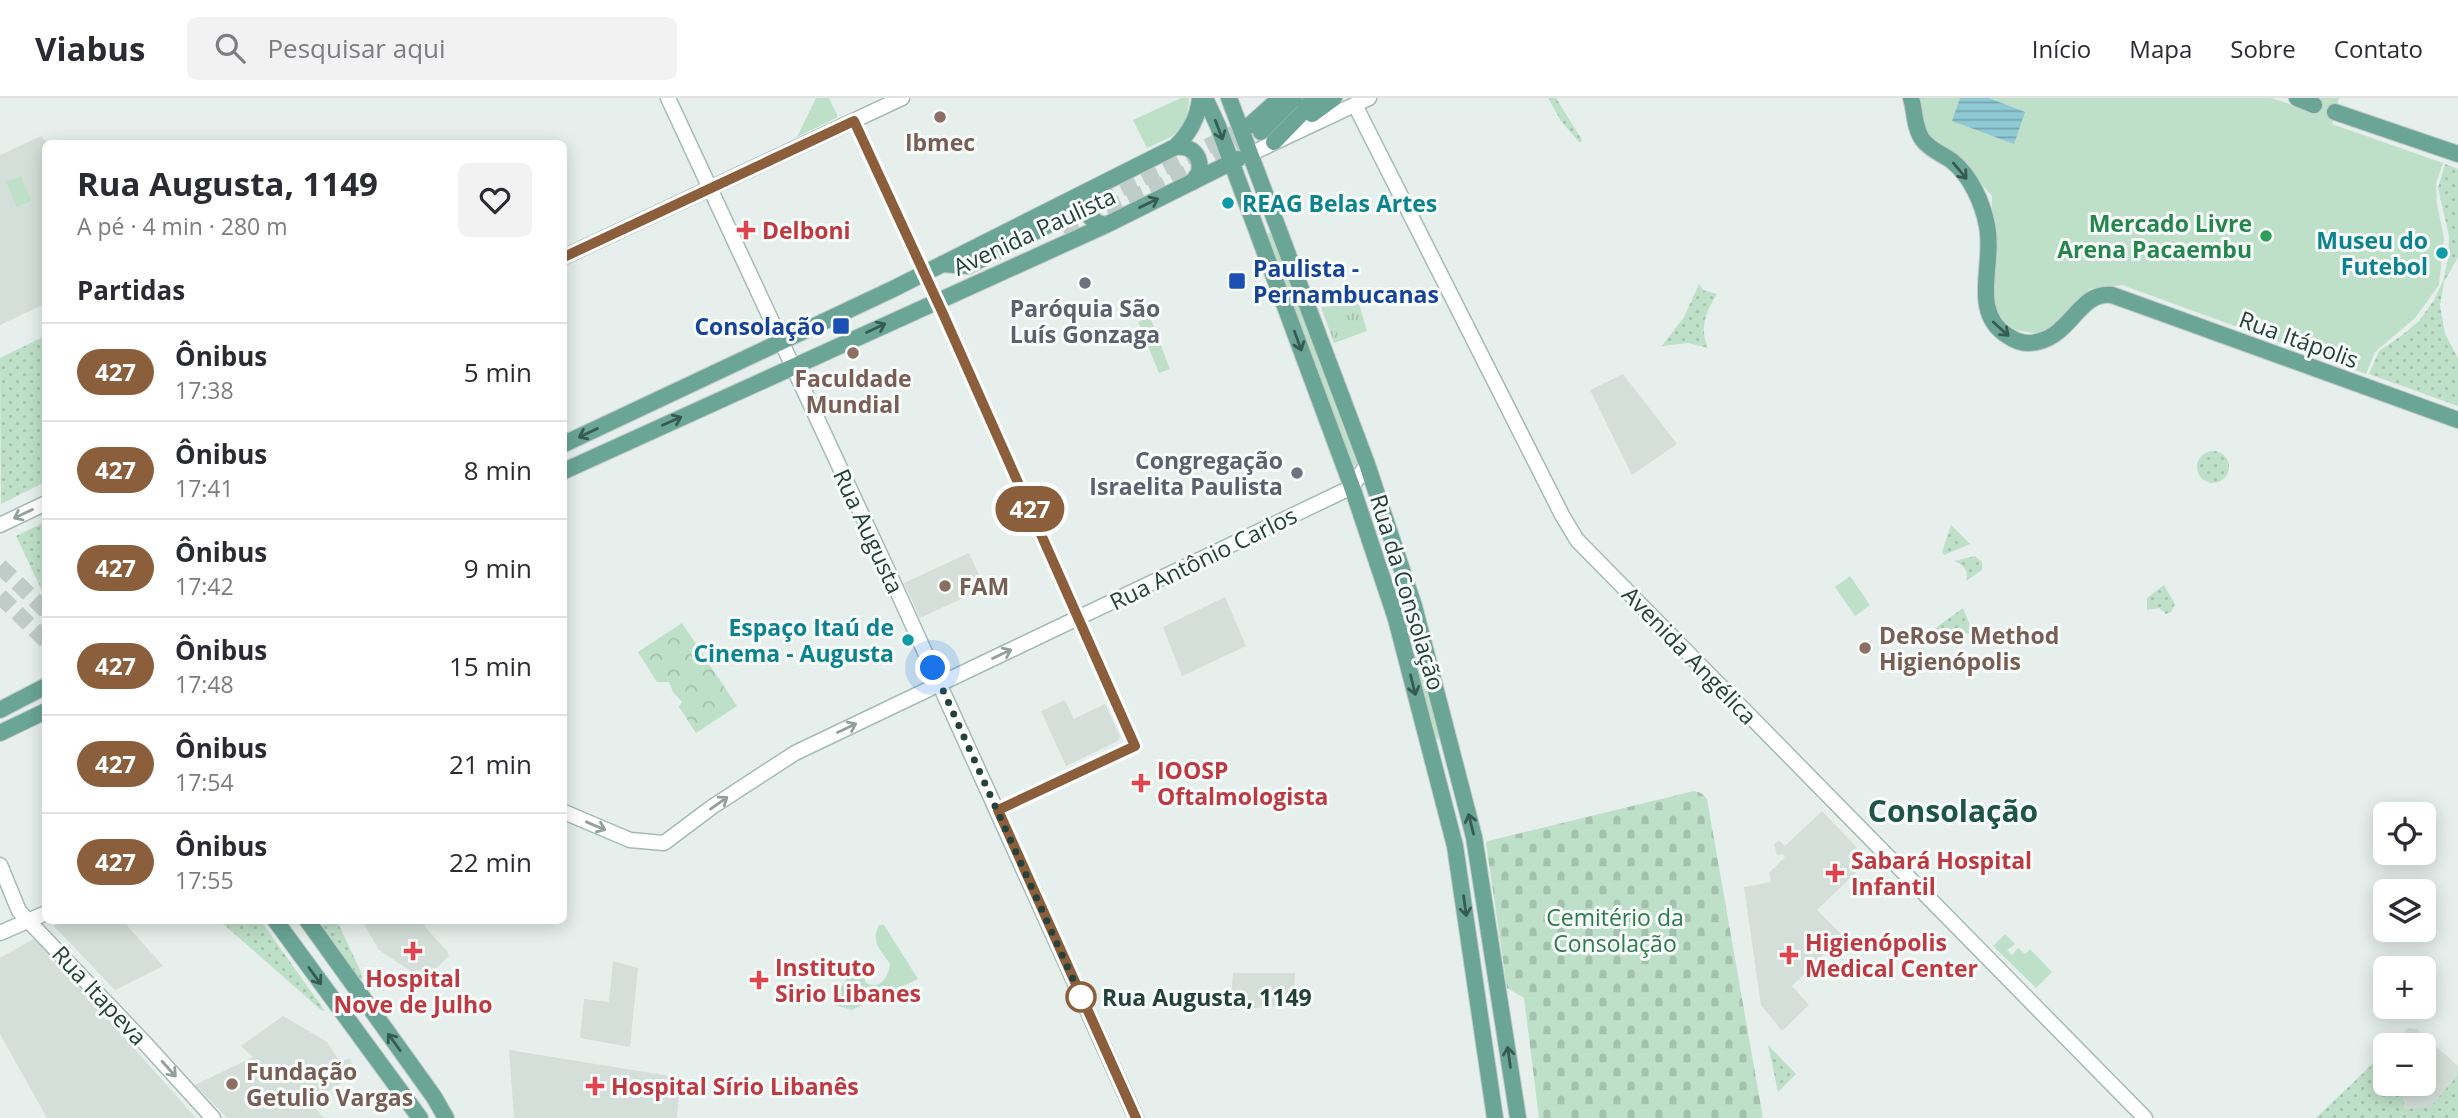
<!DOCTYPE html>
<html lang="pt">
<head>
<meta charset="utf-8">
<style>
	:root { --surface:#fff; --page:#f2f2f3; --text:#2b2b33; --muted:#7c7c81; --line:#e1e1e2 }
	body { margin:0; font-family:"Open Sans",sans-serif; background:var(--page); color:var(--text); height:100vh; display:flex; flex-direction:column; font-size:26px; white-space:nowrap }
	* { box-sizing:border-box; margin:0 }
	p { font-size:23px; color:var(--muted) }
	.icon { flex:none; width:38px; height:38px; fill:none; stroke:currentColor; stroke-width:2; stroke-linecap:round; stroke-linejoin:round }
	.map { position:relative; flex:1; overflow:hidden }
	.side { position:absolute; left:42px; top:42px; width:525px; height:784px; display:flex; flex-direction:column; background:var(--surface); border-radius:10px; box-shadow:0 4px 18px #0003 }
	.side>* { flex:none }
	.badge { padding:0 14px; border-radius:23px; font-size:24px; line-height:46px }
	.controls { position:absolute; left:2373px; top:704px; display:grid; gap:14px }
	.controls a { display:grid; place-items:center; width:63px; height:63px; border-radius:10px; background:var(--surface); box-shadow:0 4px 18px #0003; font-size:35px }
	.you { position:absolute; width:35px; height:35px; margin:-18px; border:5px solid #fff; border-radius:50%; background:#1a73e8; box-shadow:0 0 0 10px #1a73e833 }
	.map>.badge { position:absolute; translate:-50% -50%; box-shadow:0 0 0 4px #fff }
	h2 { padding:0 35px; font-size:26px; line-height:63px }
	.round { display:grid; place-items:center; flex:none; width:74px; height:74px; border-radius:10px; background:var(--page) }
	.head { display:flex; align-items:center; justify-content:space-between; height:119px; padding:0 35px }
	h1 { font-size:33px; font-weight:700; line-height:52px }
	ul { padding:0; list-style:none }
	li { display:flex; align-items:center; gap:21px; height:98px; padding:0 35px; border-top:2px solid var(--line) }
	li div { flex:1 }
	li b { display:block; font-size:26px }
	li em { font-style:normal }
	li .badge { min-width:77px; font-weight:700; text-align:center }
	header { display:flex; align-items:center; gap:42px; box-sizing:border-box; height:98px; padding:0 35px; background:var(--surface); border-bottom:2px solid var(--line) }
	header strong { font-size:33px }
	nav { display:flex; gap:38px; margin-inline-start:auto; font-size:24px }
	.search { width:490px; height:63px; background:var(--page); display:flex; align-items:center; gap:18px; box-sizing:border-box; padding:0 24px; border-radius:10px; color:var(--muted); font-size:26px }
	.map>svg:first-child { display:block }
	.built { fill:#d4dfda }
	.grass { fill:url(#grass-tufts) }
	.forest { fill:url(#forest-crowns) }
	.cemetery { fill:url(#cemetery-stones) }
	.park { fill:url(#park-dots) }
	.garden { fill:#bfe0c8 }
	.water { fill:url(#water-rules) }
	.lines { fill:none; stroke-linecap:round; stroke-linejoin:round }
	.primary-tunnel { stroke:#bfccc8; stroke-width:16; stroke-dasharray:16 8; stroke-linecap:butt }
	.secondary-casing { stroke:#a4bbb3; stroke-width:17 }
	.primary-casing { stroke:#c2cac8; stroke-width:18 }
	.secondary { stroke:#fff; stroke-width:14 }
	.primary { stroke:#6aa596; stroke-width:16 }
	.oneway { stroke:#365b51 }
	.oneway2 { stroke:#92a09c }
	.line-casing { stroke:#fff; stroke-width:16 }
	.line { stroke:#8b5e3c; stroke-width:10 }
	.walk { stroke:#24423a; stroke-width:7; stroke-dasharray:0 12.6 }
	.education-dot { fill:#8d6e63; stroke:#f7fbf9; stroke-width:2.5 }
	.culture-dot { fill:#0f9aa8; stroke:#f7fbf9; stroke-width:2.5 }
	.health-dot { fill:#e0444e; stroke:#f7fbf9; stroke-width:2.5 }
	.leisure-dot { fill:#2e9e5b; stroke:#f7fbf9; stroke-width:2.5 }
	.transit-dot { fill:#1a4fb4; stroke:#f7fbf9; stroke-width:2.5 }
	.worship-dot { fill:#6b7280; stroke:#f7fbf9; stroke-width:2.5 }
	.stop-dot { fill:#fff; stroke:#8b5e3c; stroke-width:3.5 }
	.labels { text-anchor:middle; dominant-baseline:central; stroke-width:6; stroke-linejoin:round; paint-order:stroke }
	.education-label { font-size:23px; font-weight:bold; fill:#785e54; stroke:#f7fbf9; text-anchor:start }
	.culture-label { font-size:23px; font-weight:bold; fill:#0d838f; stroke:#f7fbf9; text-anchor:end }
	.leisure-label { font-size:23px; font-weight:bold; fill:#27864d; stroke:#f7fbf9; text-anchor:end }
	.health-label { font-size:23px; font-weight:bold; fill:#be3a42; stroke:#f7fbf9; text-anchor:start }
	.street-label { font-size:23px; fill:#24423a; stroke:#f7fbf9 }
	.transit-label { font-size:23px; font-weight:bold; fill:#164399; stroke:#f7fbf9; text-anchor:start }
	.worship-label { font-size:23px; font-weight:bold; fill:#5b616d; stroke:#f7fbf9 }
	.park-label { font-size:23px; fill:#2d7a4b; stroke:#f7fbf9 }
	.stop-label { font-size:23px; font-weight:bold; fill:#24423a; stroke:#f7fbf9; text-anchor:start }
	.district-label { font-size:30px; font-weight:bold; fill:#1f5548; stroke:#f7fbf9 }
</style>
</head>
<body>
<header>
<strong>Viabus</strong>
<div class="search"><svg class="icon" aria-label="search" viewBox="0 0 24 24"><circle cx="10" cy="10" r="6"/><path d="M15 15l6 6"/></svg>Pesquisar aqui</div>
<nav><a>Início</a><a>Mapa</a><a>Sobre</a><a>Contato</a></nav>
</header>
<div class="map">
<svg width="2458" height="1020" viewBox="0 0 2458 1020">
	<defs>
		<pattern id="grass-tufts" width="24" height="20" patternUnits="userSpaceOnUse" patternTransform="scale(1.75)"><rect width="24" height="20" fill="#bfe0c8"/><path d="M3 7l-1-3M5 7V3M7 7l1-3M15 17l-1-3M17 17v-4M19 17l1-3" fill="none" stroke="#a4c1ad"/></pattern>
		<pattern id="forest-crowns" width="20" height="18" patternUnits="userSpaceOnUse" patternTransform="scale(1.75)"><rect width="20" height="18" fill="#bfe0c8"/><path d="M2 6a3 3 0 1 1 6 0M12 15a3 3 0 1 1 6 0" fill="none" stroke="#a4c1ad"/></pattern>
		<pattern id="cemetery-stones" width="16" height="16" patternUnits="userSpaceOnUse" patternTransform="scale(1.75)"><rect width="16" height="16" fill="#bfe0c8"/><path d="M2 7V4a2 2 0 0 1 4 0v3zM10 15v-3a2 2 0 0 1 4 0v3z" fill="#a4c1ad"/></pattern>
		<pattern id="park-dots" width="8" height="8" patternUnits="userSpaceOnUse" patternTransform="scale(1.75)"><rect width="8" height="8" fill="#bfe0c8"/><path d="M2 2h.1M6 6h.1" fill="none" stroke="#a4c1ad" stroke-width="1.8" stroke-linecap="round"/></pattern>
		<pattern id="water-rules" width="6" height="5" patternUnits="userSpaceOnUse" patternTransform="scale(1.75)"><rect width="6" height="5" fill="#8ec9d4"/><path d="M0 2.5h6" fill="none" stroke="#74a5ad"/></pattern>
	</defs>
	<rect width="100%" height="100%" fill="#e6efeb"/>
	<path class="built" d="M41,38L48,45L46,46L45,206L0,227V57Z
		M1623,276L1677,346L1632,377L1590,292Z
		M969,455L985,490L920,520L904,485Z
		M1225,499L1246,548L1182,578L1163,529Z
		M1065,602L1074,621L1105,606L1120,638L1118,643L1066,668L1041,613Z
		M1822,713L1869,762L1817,812L1843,838L1792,888L1809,907L1782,933L1761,907L1744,789L1771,784L1769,775L1785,759L1783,756L1777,757L1774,746L1779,743L1785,748Z
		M66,822L123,823L163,868L115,892L54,828Z
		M362,823H429L424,828L447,853L449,858L424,882L379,852Z
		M37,839L115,929L196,1020H47L0,936V860Z
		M613,863L638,870L630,949L580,940L584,901L609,904Z
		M1233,875H1295L1293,907L1230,912Z
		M283,918L327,944L340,964L349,960L358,975L310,1005L324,1020H227L195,987L253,959L241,948Z
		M2408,930L2417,931L2458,968V977L2430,1009L2405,1011L2400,985H2424V947H2393Z
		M509,952L676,979L680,983L677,1020H514Z"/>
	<path class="grass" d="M1359,206L1367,233L1334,245L1321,209Z"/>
	<path class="forest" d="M682,525L737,608L696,635L679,609L682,604L673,594L669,584H657L638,554Z"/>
	<path class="cemetery" d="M1694,693L1701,695L1707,701L1763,1020H1539L1524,900L1507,890L1486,745L1488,743Z"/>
	<path class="park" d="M1548,0H1556L1582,42L1580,45L1561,23Z
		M2445,66L2458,71V159L2444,184L2440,207L2445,236L2458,260V308L2369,276L2379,253L2401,238L2419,223L2434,202L2443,183L2448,162L2449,138L2438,90Z
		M1699,186L1703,192L1717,196C1706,213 1699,230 1708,250L1688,245L1662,248L1684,219Z
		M45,238V384L1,406L0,260Z
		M2197 369a16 16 0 1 1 32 0a16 16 0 1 1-32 0Z
		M45,424V499L16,438Z
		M1951,427L1970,446L1944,457L1942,454Z
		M1975,458L1982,464V472L1966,483C1969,472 1964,467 1954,463Z
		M2164,487L2175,506L2171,514L2166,516L2159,510L2147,512V500Z
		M1963,510L1973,535L1923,539Z
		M220,823H261L325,913L321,912Z
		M319,823H337L361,874L362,884Z
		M1768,947L1796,976L1778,994Z
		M2385,954V985H2400L2405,1011L2430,1009L2458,977V1020H2316Z"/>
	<path class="garden" d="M816,0H829L838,19L797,39Z
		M1181,0H1189C1188,35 1175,37 1147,50L1133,22Z
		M1917,0H2271L2311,13L2316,0H2339L2332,26L2443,65L2436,85L2437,106L2444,140L2439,187L2415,220L2375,254L2366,276L2122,187L2090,191L2055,225L2039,236L2016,232L2006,225L1991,205L1992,98L1957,58L1927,35L1921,24Z
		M21,78L31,103L17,109L6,84Z
		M1271,134L1357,366L1353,368L1267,136Z
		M1150,219L1170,271L1159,275L1138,224Z
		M1850,478L1870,507L1855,518L1835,489Z
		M1410,525L1441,640L1436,641L1405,528Z
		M879,827H884L918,881L852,912L831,906L850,875L864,878L866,885C881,892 888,879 890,866C881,852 870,844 879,827Z
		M2005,836L2015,846L2007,852L2012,857L2018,850L2025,856L2030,851L2052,874L2036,890L1993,848Z"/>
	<path class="water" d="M1960,0H1989L2025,14L2014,46L1952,23Z"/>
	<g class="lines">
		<path class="primary-tunnel" d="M1078,112L1249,28
			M1062,130L1164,86L1256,38
			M0,468L46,513
			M0,498L46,543"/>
		<g class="secondary-casing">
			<path id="secondary" d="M668,0L894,486L1136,1020
				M1355,7L1562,417L1577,442L2145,1020
				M1250,56L1369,0
				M564,159L902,0
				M0,427L46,405
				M564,714L630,742L664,745L712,709L795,655L1352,389L1367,366
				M0,767L19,813L143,943L213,1020
				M0,835L46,815"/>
		</g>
		<g class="primary-casing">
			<path id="primary" d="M1205,0L1218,28L1352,389L1396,521L1455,748L1495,1020
				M1229,0L1367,366L1414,508L1474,739L1518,1020
				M1911,0C1915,13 1914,29 1922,41C1929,51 1942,56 1952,63C1971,78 1983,106 1987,128C1995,166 1969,214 2008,238C2014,242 2021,245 2028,245C2071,244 2076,193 2112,197L2458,322
				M2297,0L2314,7
				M2335,14L2458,56
				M1312,16L1334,0
				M1249,28L1280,0
				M1261,34L1294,0
				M1274,44L1303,14L1313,0
				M1175,49C1192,47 1202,58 1199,74L1193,84
				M1090,92C1081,108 1087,124 1106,127
				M942,166L968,168L1058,122
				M564,346L893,191L1175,49C1190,35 1198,20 1200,0
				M564,373L1106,127L1238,61
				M0,612L46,588
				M0,635L46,613
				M275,822L420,1020
				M307,822L434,999L446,1020"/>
		</g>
		<use href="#secondary" class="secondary"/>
		<use href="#primary" class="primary"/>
	</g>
	<defs><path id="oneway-shaft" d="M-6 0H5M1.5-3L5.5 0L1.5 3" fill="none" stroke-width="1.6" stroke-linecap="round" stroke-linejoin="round" transform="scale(1.75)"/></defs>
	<g class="oneway">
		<use href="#oneway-shaft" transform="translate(1219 32) rotate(69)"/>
		<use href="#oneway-shaft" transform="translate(1960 73) rotate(50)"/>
		<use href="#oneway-shaft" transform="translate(1149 105) rotate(-26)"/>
		<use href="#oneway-shaft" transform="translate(876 230) rotate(-25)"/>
		<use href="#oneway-shaft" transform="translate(2001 231) rotate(42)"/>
		<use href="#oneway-shaft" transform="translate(1298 243) rotate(70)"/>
		<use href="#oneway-shaft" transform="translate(672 323) rotate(-24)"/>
		<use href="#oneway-shaft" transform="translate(588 335) rotate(155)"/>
		<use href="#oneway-shaft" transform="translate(1413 587) rotate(76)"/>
		<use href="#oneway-shaft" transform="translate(1471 726) rotate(-104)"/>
		<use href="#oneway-shaft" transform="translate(1465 808) rotate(82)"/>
		<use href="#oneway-shaft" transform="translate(315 878) rotate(54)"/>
		<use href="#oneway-shaft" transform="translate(394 944) rotate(-126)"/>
		<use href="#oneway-shaft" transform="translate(1509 959) rotate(-98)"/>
	</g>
	<g class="oneway2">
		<use href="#oneway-shaft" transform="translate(23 416) rotate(154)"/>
		<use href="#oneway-shaft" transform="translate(1002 556) rotate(-25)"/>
		<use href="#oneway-shaft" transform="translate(847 630) rotate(-25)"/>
		<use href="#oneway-shaft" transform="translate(719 705) rotate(-35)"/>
		<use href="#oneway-shaft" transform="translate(596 728) rotate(23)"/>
		<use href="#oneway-shaft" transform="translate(169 971) rotate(48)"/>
	</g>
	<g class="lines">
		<g class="line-casing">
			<path id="line" d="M564,159L854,23L944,218L1135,648L998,712L1136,1020"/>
		</g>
		<use href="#line" class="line"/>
		<path class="walk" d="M933,570L1081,899"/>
	</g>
	<g class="education-dot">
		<circle cx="940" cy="19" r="7"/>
		<circle cx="853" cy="255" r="7"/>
		<circle cx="945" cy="488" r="7"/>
		<circle cx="1865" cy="550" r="7"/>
		<circle cx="232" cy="986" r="7"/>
	</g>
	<g class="culture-dot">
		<circle cx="1228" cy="105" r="7"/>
		<circle cx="2442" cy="155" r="7"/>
		<circle cx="908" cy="542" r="7"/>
	</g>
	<g class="health-dot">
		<path d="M742.5 121.5h7v7h7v7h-7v7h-7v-7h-7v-7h7z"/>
		<path d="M1137.5 674.5h7v7h7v7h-7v7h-7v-7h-7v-7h7z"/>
		<path d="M1831.5 764.5h7v7h7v7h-7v7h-7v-7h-7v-7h7z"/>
		<path d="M409.5 842.5h7v7h7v7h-7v7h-7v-7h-7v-7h7z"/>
		<path d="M1785.5 846.5h7v7h7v7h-7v7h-7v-7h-7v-7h7z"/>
		<path d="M755.5 871.5h7v7h7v7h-7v7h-7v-7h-7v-7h7z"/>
		<path d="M591.5 977.5h7v7h7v7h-7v7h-7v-7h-7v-7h7z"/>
	</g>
	<circle class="leisure-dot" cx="2266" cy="138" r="7"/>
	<g class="transit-dot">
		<rect x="1228" y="174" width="18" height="18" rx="3.5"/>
		<rect x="832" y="219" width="18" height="18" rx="3.5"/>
	</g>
	<g class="worship-dot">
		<circle cx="1085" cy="185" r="7"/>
		<circle cx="1297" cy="375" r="7"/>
	</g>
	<circle class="stop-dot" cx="1081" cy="899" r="14"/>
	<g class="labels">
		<g class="education-label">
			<text x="940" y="44" text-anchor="middle">Ibmec</text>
			<text x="853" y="280" text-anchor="middle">Faculdade<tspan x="853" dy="26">Mundial</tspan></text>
			<text x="959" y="488">FAM</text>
			<text x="1879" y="537">DeRose Method<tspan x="1879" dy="26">Higienópolis</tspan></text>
			<text x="246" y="973">Fundação<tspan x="246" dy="26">Getulio Vargas</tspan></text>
		</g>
		<g class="culture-label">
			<text x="1242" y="105" text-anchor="start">REAG Belas Artes</text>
			<text x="2428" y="142">Museu do<tspan x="2428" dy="26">Futebol</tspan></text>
			<text x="894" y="529">Espaço Itaú de<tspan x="894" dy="26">Cinema - Augusta</tspan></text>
		</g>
		<g class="leisure-label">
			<text x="2252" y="125">Mercado Livre<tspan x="2252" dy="26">Arena Pacaembu</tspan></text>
		</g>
		<g class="health-label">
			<text x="762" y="132">Delboni</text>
			<text x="1157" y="672">IOOSP<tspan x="1157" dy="26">Oftalmologista</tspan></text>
			<text x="1851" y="762">Sabará Hospital<tspan x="1851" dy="26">Infantil</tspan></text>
			<text x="1805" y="844">Higienópolis<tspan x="1805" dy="26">Medical Center</tspan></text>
			<text x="775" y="869">Instituto<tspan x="775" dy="26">Sirio Libanes</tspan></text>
			<text x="413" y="880" text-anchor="middle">Hospital<tspan x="413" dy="26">Nove de Julho</tspan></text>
			<text x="611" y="988">Hospital Sírio Libanês</text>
		</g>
		<g class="street-label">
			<text transform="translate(1034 133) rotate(-25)">Avenida Paulista</text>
			<text transform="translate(2299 241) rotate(20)">Rua Itápolis</text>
			<text transform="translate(869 433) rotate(65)">Rua Augusta</text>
			<text transform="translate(1203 460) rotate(-26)">Rua Antônio Carlos</text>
			<text transform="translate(1408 494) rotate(73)">Rua da Consolação</text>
			<text transform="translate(1690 557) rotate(46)">Avenida Angélica</text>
			<text transform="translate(100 897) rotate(47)">Rua Itapeva</text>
		</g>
		<g class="transit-label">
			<text x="1253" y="170">Paulista -<tspan x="1253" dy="26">Pernambucanas</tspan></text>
			<text x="825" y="228" text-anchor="end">Consolação</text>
		</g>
		<g class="worship-label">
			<text x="1085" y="210">Paróquia São<tspan x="1085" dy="26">Luís Gonzaga</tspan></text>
			<text x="1283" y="362" text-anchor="end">Congregação<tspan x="1283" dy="26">Israelita Paulista</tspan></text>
		</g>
		<g class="park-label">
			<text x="1615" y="819">Cemitério da<tspan x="1615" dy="26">Consolação</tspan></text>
		</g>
		<g class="stop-label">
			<text x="1102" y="899">Rua Augusta, 1149</text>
		</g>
		<g class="district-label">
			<text x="1953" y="712">Consolação</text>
		</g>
	</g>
</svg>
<div class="controls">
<a><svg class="icon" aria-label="locate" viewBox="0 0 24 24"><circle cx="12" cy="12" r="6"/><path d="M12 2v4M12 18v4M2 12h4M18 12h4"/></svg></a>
<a><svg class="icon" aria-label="layers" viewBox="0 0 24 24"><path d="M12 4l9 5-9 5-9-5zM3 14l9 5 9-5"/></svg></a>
<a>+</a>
<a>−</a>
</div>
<div class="you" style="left:933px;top:570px"></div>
<b class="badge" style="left:1030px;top:411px;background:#8b5e3c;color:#fff">427</b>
<section class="side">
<div class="head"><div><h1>Rua Augusta, 1149</h1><p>A pé · 4 min · 280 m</p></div><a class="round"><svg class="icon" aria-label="heart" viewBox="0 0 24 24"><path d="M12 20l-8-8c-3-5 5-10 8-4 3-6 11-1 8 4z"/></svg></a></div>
<h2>Partidas</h2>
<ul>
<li><span class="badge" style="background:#8b5e3c;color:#fff">427</span><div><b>Ônibus</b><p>17:38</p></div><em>5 min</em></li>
<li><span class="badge" style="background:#8b5e3c;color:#fff">427</span><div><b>Ônibus</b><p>17:41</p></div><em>8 min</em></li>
<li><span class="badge" style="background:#8b5e3c;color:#fff">427</span><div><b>Ônibus</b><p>17:42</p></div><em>9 min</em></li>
<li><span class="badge" style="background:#8b5e3c;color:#fff">427</span><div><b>Ônibus</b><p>17:48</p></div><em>15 min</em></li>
<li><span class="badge" style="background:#8b5e3c;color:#fff">427</span><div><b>Ônibus</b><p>17:54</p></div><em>21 min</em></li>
<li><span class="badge" style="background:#8b5e3c;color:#fff">427</span><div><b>Ônibus</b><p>17:55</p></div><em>22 min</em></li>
</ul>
</section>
</div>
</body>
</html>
